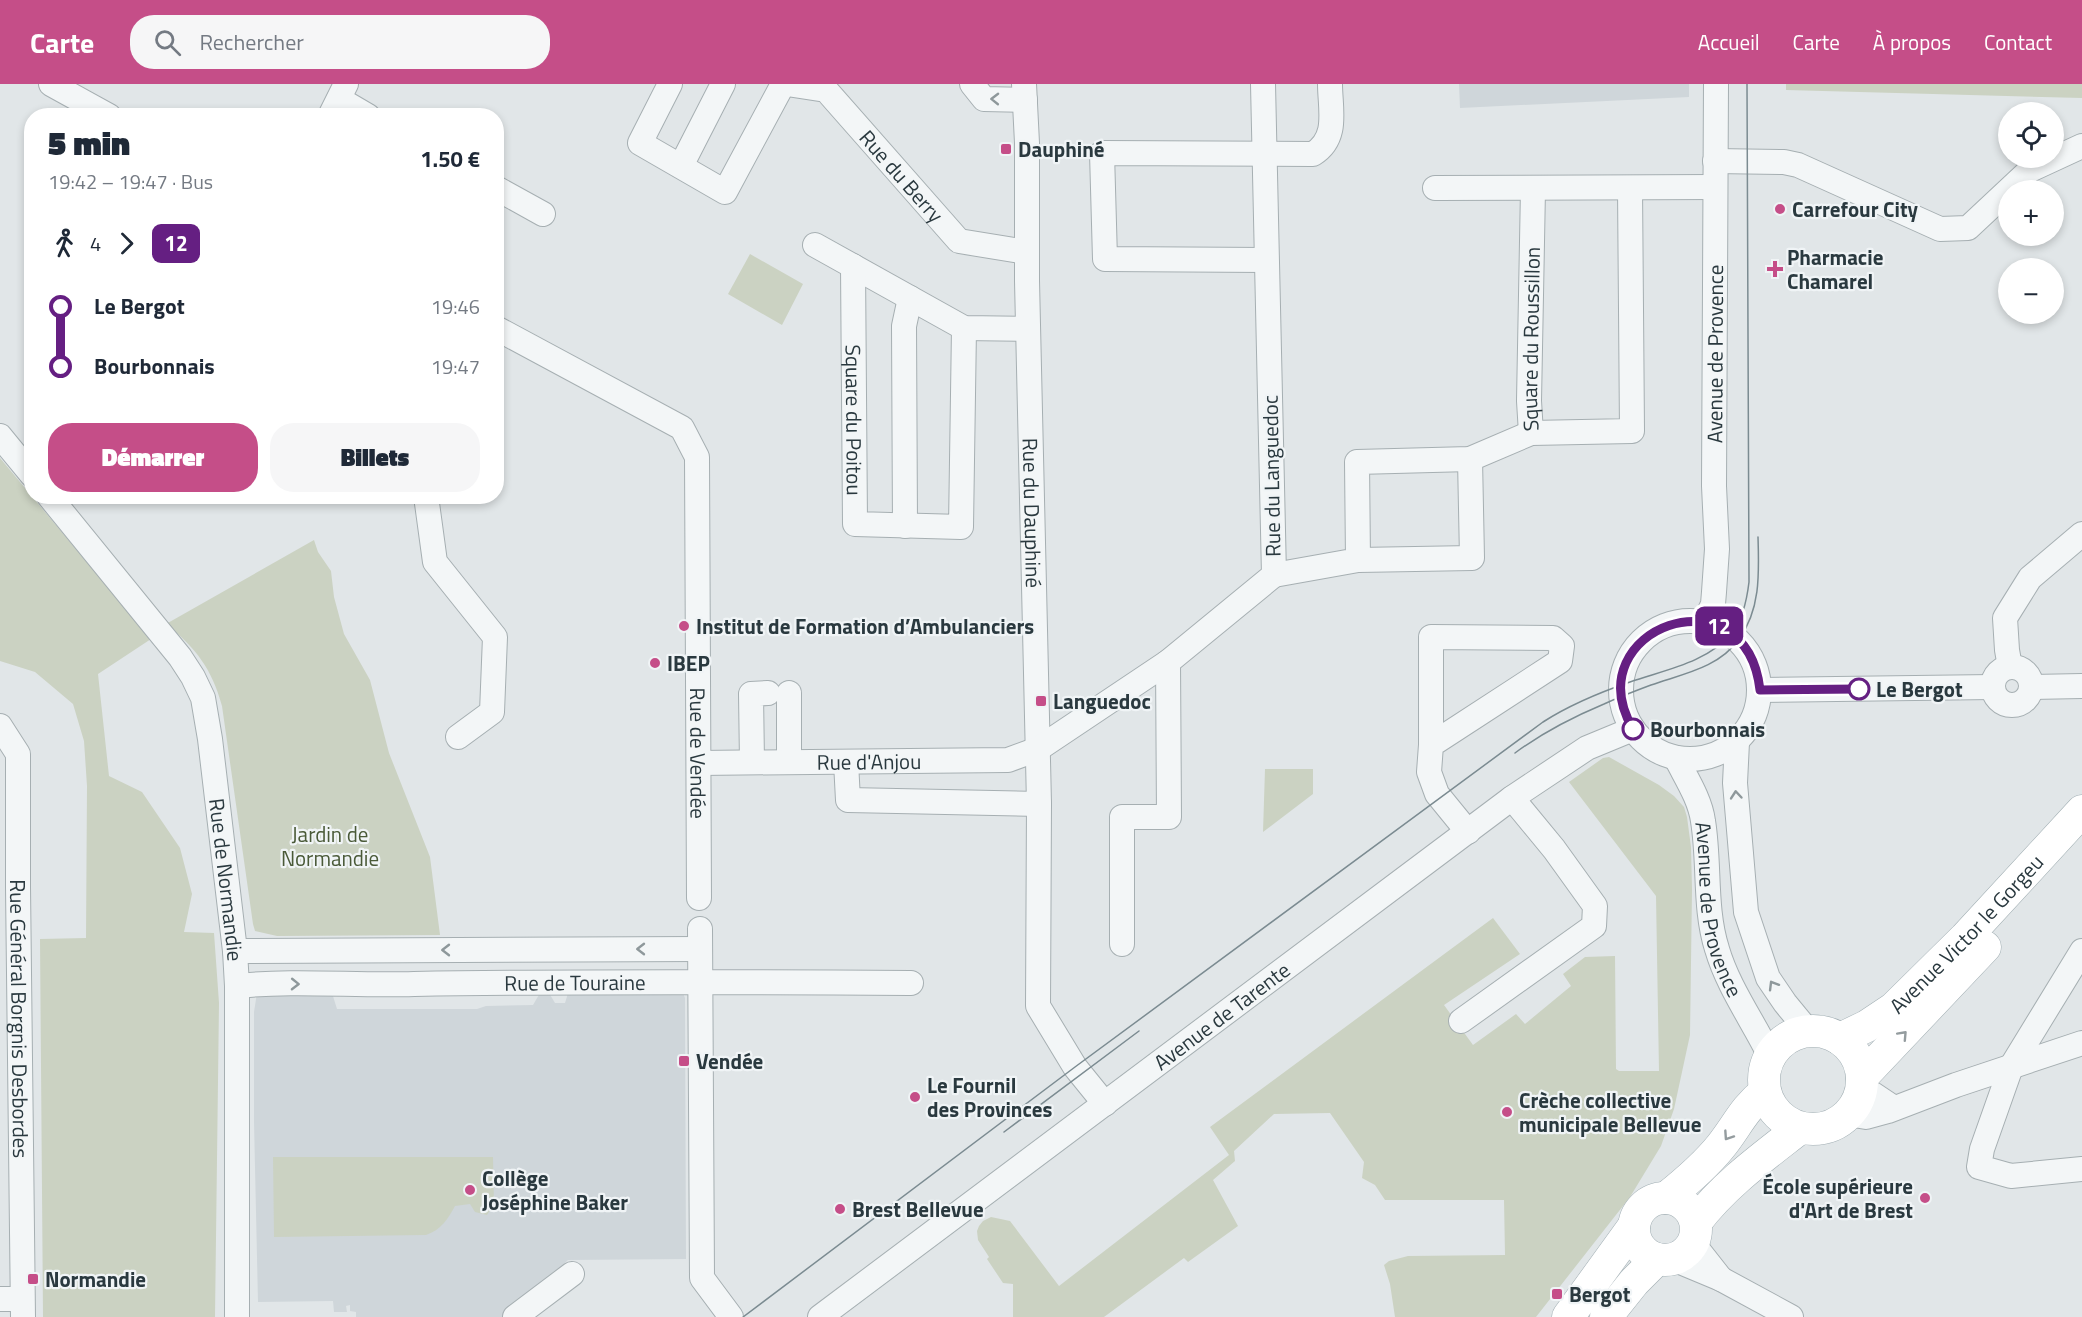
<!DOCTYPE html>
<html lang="fr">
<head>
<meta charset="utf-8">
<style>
	:root { --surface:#fff; --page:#f6f6f7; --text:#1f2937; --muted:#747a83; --accent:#c54e88 }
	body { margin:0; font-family:"Titillium Web",sans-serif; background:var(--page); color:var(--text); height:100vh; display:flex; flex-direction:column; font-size:22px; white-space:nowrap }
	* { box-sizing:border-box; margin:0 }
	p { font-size:20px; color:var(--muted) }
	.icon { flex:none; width:33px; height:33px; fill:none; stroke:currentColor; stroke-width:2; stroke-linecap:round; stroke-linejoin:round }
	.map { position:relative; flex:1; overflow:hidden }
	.details { position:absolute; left:24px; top:24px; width:480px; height:396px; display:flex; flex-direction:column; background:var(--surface); border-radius:24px; box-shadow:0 3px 9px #0003 }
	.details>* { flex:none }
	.badge { padding:0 12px; border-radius:9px; font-size:21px; line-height:39px }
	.controls { position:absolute; left:1998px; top:18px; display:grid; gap:12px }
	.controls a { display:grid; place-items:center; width:66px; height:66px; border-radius:50%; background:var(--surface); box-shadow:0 3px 9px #0003; font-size:30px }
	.map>.badge { position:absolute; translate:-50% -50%; box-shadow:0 0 0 3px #fff }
	.legs { display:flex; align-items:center; gap:9px; height:66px; padding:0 24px; font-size:20px }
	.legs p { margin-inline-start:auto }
	.head { display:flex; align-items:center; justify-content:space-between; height:102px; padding:0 24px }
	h1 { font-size:33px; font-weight:800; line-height:45px }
	.primary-button { display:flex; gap:12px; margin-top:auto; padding:12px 24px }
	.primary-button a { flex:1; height:69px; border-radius:24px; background:var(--accent); color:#fff; font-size:24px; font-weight:800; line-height:69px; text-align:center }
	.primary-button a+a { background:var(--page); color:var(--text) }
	ul { padding:0 24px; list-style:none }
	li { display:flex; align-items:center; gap:21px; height:60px; font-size:22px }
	li i { display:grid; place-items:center; width:9px; height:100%; margin:0 8px; background:currentColor }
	li i::after { content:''; width:15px; height:15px; margin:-8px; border:4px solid; border-radius:50%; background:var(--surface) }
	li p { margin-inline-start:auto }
	li:first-child i { background:linear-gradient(#0000 50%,currentColor 0) }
	li:last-child i { background:linear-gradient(currentColor 50%,#0000 0) }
	header { display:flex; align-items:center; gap:36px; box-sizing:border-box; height:84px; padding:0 30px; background:var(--accent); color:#fff }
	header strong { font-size:28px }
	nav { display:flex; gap:33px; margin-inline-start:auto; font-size:21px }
	.search { width:420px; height:54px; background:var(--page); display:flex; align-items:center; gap:15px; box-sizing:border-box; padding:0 21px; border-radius:24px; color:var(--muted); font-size:22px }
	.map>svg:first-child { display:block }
	.built { fill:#cfd6da }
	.green { fill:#cbd2c2 }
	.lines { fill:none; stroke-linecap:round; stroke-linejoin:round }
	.minor-casing { stroke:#a6afb2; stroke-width:26 }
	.major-casing { stroke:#a1aeb3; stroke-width:33 }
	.minor { stroke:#f3f6f7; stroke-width:24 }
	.major { stroke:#fff; stroke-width:32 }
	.tram { stroke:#7b8b91; stroke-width:1.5 }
	.oneway { stroke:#8e989b }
	.oneway2 { stroke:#949c9f }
	.line-1-casing { stroke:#fff; stroke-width:14 }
	.line-1 { stroke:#651f82; stroke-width:9 }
	.poi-dot { fill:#c54e88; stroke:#f0f4f6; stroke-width:2 }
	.stop-1-dot { fill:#fff; stroke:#651f82; stroke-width:3 }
	.labels { text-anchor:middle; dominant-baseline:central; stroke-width:4.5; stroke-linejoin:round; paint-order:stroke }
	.poi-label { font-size:21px; font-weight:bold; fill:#2a393f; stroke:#f0f4f6; text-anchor:start }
	.street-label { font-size:21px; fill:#2a393f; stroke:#f0f4f6 }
	.stop-label { font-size:21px; font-weight:bold; fill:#2a393f; stroke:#f0f4f6; text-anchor:start }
	.park-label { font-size:21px; fill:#4a5a38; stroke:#f0f4f6 }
</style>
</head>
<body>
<header>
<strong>Carte</strong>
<div class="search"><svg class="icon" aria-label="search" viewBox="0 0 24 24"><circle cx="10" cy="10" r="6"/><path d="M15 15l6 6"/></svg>Rechercher</div>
<nav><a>Accueil</a><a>Carte</a><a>À propos</a><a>Contact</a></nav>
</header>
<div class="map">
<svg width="2082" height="1233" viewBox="0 0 2082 1233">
	<rect width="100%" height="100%" fill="#e1e6e8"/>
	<path class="built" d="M1459,0H1689V13L1460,24Z
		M569,906L683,909L685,914L686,1175L568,1176L531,1212L503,1233H356V1228L350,1227V1221L346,1222L347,1228H334L333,1217L258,1218L254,1038V928L257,909H332L337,925H477L486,922L533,921L540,909H549L555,919H565Z"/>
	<path class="green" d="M1786,0H2082V14L1786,6Z
		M750,170L803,200L782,241L728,210Z
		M0,374L151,555L98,590L109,692L142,708L180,764L192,810L184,848L214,849L219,919L215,1233H43L40,855L86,854L87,702L84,657L73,620L35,588L0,577Z
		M314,456L318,468L331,487L334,513L344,550L370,596L389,669L430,773L440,851L277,852L255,847L253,840L222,622C212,585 196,564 166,540Z
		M1609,673L1659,701L1674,712L1684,723L1687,733L1691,763L1692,806L1690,951L1674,1025L1661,1062L1630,1113L1536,1233H1395L1390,1200L1384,1181L1389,1177L1408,1172L1505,1171L1504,1116H1385L1375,1101L1362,1094L1364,1078L1330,1029L1274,1030L1234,1067L1235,1077L1213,1096L1238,1142L1188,1178L1184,1174L1104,1233H1013V1200L1003,1199L987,1175L989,1173L978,1156L977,1147L979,1142L983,1137L991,1133L1010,1137L1059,1202L1229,1071L1210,1043L1493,834L1520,870L1444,921L1473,961L1516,930L1525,940L1571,902L1563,890L1585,873L1615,872L1616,985L1619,987H1659L1656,812L1569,698L1603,674Z
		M1265,685H1313V710L1263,748Z
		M273,1073H493L494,1120L487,1131L475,1128L470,1120L455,1122C448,1135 441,1146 426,1151L274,1153Z"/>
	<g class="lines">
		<g class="minor-casing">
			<g id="minor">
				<path d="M51,0L109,32"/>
				<path d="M670,0L640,59L725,108L783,0"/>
				<path id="s1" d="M787,0L826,6L959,157L1027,168"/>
				<path d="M972,0L984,15L1025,16"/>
				<path id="s2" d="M1024,0L1027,59V197L1039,720L1038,922L1075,983L1105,1020"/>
				<path d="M339,15L368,32"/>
				<path d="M330,32L346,0"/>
				<path d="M1715,77L1784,78L1798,81L1940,145L1968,144L2030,86L2082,62"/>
				<path d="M681,82L723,0"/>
				<path d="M496,104L543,130"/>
				<path d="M1435,104L1715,103"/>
				<path d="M815,161L964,244L1028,245"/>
				<path d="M1266,176L1105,175L1102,69L1313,70C1339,54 1330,25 1330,0"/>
				<path id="s3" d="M853,182L855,440L961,443L964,244"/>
				<path id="s4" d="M496,244L682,344L697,373L699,814"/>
				<path id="s5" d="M1531,349L1529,317L1533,105"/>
				<path d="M0,352L32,391"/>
				<path id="s6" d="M49,412L180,573L193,593L203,614L210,655L235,867L237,902V1233"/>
				<path d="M426,412L435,478L495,553L492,628L458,653"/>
				<path d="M905,442L904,242L910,214"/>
				<path d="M1358,476L1472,474L1470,375"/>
				<path d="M1274,491L1358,476L1357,378L1470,375L1531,349L1632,347L1630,104"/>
				<circle cx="1690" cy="606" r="69"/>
				<path id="s7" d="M1705,538L1713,520L1714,508L1717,465L1714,402L1716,0"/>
				<circle cx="2012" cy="602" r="19"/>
				<path d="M2010,583L2007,566L2005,534L2030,494L2082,450"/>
				<path d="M2032,603L2082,602"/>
				<path d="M1760,606L1993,603"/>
				<path d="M789,609V678"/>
				<path id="s8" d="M0,642L18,670V803L23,1233"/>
				<path d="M1737,658L1735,699L1746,828L1768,894L1785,919L1808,947"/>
				<path d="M1431,661V553L1553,554L1562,562L1560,577L1431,661L1429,688L1437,710L1468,748"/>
				<path id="s9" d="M1676,674C1686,694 1700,715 1703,737C1710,780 1704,824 1717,865C1728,903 1753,937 1770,972"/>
				<path d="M752,678L751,610L768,609"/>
				<path d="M846,678L848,716L1039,720"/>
				<path id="s10" d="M699,679L1008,676L1038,665L1168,578L1274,491L1263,0"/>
				<path d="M700,845L702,1194L731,1233"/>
				<path d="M1122,860V733H1169L1168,578"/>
				<path d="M235,867L700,865"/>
				<path d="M2082,867L2011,983L1982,1065L1979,1083L2011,1092L2082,1085"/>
				<path id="s11" d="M237,902C296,896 356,902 414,900C580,897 745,898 911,899"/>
				<path d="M1461,937L1594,842L1595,822L1554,765L1512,714"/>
				<path d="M1861,1007L1873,1010L1894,1024"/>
				<path d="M1848,1030L1866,1033L1888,1027L1956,1001L2082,959"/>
				<path d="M1695,1156L1699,1167L1721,1195"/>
				<path d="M1673,1175L1721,1195L1791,1233"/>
				<path d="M0,1215H22"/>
				<path d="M515,1233L572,1190"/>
				<path id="s12" d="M820,1233L1512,714L1587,664L1633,645"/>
			</g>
		</g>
		<g class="major-casing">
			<g id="major">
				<circle cx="1813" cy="996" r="49"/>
				<path id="s13" d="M1840,955L1867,942L1894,924L1965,854L2082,727"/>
				<path d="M1862,993L1985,863"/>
				<path d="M1666,1114C1686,1098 1705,1082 1721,1062C1737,1042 1744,1024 1765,1008"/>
				<circle cx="1665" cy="1145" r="31"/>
				<path d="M1696,1138C1725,1100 1763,1073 1800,1044"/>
				<path d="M1568,1233L1634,1142"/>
				<path d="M1606,1233L1634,1198L1657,1175"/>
			</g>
		</g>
		<use href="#minor" class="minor"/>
		<use href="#major" class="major"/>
		<path class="tram" d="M1515,669C1542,649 1573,633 1604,620C1619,613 1635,607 1651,601C1682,590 1719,584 1739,555C1761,525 1759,488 1758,453
			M1004,1048L1139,947
			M743,1233L1075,983L1543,638C1571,620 1598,609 1630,598C1664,586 1707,579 1732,549C1743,535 1747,515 1749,498L1747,0"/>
	</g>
	<defs><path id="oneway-chevron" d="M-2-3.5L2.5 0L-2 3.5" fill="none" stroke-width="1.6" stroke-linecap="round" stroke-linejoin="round" transform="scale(1.5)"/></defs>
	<g class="oneway">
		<use href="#oneway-chevron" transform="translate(995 15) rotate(-179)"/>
		<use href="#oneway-chevron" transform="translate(1736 711) rotate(-95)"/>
		<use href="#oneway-chevron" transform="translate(641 865) rotate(180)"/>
		<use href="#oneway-chevron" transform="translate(446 866) rotate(180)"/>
		<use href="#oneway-chevron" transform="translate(295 900) rotate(1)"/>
		<use href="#oneway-chevron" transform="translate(1773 901) rotate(-121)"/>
	</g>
	<g class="oneway2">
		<use href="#oneway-chevron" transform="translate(1903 951) rotate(-47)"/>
		<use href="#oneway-chevron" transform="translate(1728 1052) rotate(124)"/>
	</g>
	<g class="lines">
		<g class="line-1-casing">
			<path id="line-1" d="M1633,645C1574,544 1746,483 1760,606L1859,605"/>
		</g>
		<use href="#line-1" class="line-1"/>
	</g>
	<g class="poi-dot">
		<rect x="1000" y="59" width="12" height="12" rx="3"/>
		<circle cx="1780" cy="125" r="6"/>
		<path d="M1772 176h6v6h6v6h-6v6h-6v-6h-6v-6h6z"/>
		<circle cx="684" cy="542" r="6"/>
		<circle cx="655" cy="579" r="6"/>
		<rect x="1035" y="611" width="12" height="12" rx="3"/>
		<rect x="678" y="971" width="12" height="12" rx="3"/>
		<circle cx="915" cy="1013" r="6"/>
		<circle cx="1507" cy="1028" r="6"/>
		<circle cx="470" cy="1106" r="6"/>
		<circle cx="1925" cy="1114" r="6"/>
		<circle cx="840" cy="1125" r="6"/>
		<rect x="27" y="1189" width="12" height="12" rx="3"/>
		<rect x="1551" y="1204" width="12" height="12" rx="3"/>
	</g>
	<g class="stop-1-dot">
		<circle cx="1859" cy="605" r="10"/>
		<circle cx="1633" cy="645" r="10"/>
	</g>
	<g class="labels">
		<g class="poi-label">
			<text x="1018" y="65">Dauphiné</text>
			<text x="1792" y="125">Carrefour City</text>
			<text x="1787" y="173">Pharmacie<tspan x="1787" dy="24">Chamarel</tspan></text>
			<text x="696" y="542">Institut de Formation d’Ambulanciers</text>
			<text x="667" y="579">IBEP</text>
			<text x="1053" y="617">Languedoc</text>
			<text x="696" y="977">Vendée</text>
			<text x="927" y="1001">Le Fournil<tspan x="927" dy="24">des Provinces</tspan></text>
			<text x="1519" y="1016">Crèche collective<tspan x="1519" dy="24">municipale Bellevue</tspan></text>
			<text x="482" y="1094">Collège<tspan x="482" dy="24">Joséphine Baker</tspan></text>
			<text x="1913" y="1102" text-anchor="end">École supérieure<tspan x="1913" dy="24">d'Art de Brest</tspan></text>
			<text x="852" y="1125">Brest Bellevue</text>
			<text x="45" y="1195">Normandie</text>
			<text x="1569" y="1210">Bergot</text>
		</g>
		<g class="street-label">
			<text stroke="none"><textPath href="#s1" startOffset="154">Rue du Berry</textPath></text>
			<text stroke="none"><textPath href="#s5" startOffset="94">Square du Roussillon</textPath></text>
			<text stroke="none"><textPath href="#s7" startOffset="270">Avenue de Provence</textPath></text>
			<text stroke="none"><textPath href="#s3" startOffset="154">Square du Poitou</textPath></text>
			<text transform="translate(1271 392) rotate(-91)">Rue du Languedoc</text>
			<text stroke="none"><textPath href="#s2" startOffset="429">Rue du Dauphiné</textPath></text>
			<text stroke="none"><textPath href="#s4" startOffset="540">Rue de Vendée</textPath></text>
			<text stroke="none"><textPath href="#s10" startOffset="170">Rue d'Anjou</textPath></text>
			<text stroke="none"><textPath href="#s6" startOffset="438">Rue de Normandie</textPath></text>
			<text stroke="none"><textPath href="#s9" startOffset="159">Avenue de Provence</textPath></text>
			<text stroke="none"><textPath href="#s13" startOffset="166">Avenue Victor le Gorgeu</textPath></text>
			<text stroke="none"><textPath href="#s11" startOffset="338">Rue de Touraine</textPath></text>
			<text stroke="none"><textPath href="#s12" startOffset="502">Avenue de Tarente</textPath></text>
			<text stroke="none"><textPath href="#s8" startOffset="298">Rue Général Borgnis Desbordes</textPath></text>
		</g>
		<g class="stop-label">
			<text x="1876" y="605">Le Bergot</text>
			<text x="1650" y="645">Bourbonnais</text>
		</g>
		<g class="park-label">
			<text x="330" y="750">Jardin de<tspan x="330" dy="24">Normandie</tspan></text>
		</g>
	</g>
</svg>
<div class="controls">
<a><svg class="icon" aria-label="locate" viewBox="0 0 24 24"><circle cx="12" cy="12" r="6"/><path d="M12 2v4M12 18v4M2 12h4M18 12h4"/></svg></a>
<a>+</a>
<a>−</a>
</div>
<b class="badge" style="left:1719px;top:542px;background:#651f82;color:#fff">12</b>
<section class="details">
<div class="head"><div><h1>5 min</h1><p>19:42 – 19:47 · Bus</p></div><b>1.50 €</b></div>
<div class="legs"><svg class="icon" aria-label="walk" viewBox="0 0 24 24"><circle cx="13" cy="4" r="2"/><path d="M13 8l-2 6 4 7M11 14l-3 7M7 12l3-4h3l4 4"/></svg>4<svg class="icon" aria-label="forward" viewBox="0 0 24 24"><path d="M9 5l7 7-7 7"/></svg><b class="badge" style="background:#651f82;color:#fff">12</b></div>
<ul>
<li><i style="color:#651f82"></i><b>Le Bergot</b><p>19:46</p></li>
<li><i style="color:#651f82"></i><b>Bourbonnais</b><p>19:47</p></li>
</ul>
<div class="primary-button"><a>Démarrer</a><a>Billets</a></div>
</section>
</div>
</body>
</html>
